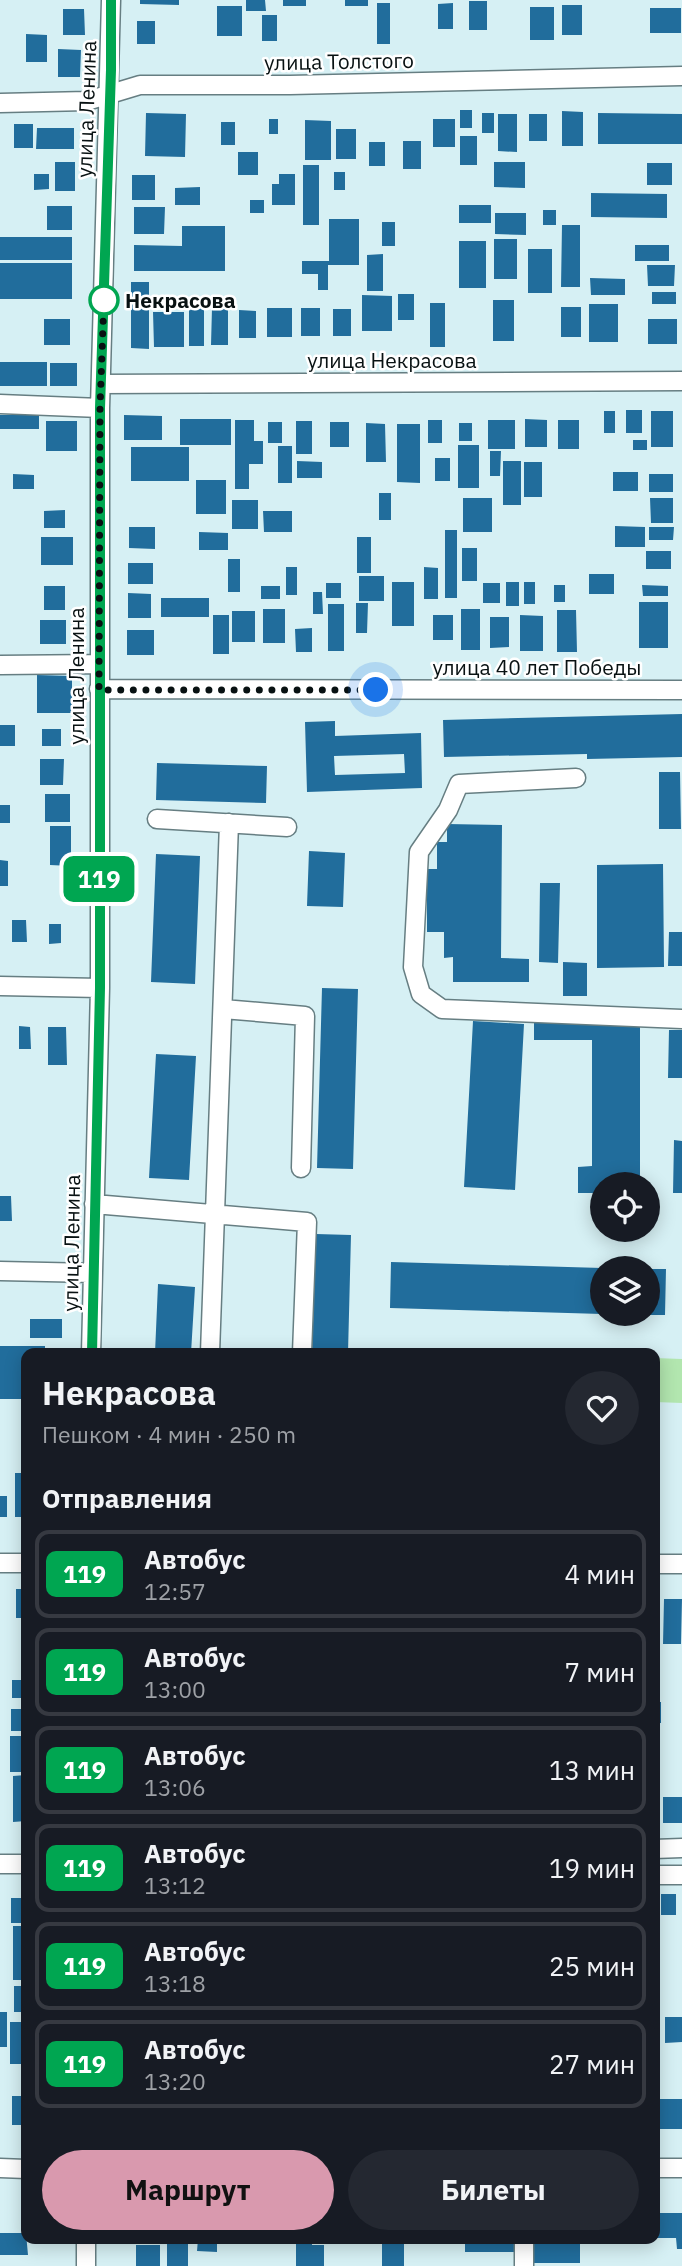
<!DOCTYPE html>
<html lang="ru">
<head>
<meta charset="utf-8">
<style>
	:root { --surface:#171b24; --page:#242831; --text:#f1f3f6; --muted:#9ea1a6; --line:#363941; --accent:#d999ae }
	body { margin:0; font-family:"IBM Plex Sans",sans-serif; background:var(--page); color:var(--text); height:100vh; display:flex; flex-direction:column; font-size:26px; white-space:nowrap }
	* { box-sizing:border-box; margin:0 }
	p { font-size:23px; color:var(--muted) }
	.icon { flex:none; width:38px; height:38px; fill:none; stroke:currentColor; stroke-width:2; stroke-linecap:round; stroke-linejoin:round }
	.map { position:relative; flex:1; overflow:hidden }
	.drawer { position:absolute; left:21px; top:1348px; width:639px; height:896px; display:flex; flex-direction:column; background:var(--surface); border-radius:14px; box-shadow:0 4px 18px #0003 }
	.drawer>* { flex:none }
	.badge { padding:0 14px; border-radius:10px; font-size:24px; line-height:46px }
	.fabs { position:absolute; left:590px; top:1172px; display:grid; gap:14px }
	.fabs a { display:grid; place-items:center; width:70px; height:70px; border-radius:50%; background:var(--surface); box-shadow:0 4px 18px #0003; font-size:35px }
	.you { position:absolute; width:35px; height:35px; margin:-18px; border:5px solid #fff; border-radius:50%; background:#1a73e8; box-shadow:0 0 0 10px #1a73e833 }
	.map>.badge { position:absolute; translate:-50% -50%; box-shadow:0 0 0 4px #fff }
	h2 { padding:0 21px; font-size:26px; line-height:63px }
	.round { display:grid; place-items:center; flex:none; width:74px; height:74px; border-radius:37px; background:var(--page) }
	.overview { display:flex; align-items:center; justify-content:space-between; height:119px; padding:0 21px }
	h1 { font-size:33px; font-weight:700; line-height:52px }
	.primary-button { display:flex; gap:14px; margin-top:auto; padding:14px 21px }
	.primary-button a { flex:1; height:80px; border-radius:42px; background:var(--accent); color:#111; font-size:28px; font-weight:700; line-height:80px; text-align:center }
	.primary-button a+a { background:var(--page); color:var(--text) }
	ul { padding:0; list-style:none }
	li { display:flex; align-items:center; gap:21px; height:88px; margin:0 14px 10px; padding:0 7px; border:4px solid var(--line); border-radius:14px }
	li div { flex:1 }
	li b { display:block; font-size:26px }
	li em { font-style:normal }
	li .badge { min-width:77px; font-weight:700; text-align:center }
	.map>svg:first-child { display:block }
	.green { fill:#b2e6af }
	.building { fill:#216d9c; fill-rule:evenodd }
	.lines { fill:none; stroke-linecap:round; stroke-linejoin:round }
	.minor-casing { stroke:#667e82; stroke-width:21 }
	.minor { stroke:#fff; stroke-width:18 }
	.line-casing { stroke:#fff; stroke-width:16 }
	.line { stroke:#00a651; stroke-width:10 }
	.walk { stroke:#081112; stroke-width:7; stroke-dasharray:0 12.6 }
	.stop-dot { fill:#fff; stroke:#00a651; stroke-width:3.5 }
	.labels { text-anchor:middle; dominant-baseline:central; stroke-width:5; stroke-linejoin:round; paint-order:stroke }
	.street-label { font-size:21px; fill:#081112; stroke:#fff }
	.stop-label { font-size:21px; font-weight:bold; fill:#081112; stroke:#fff; text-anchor:start }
</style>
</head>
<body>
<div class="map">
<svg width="682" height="2266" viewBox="0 0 682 2266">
	<rect width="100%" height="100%" fill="#d6f0f4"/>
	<path class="green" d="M654,1358L682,1359V1403L655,1402Z"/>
	<path class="building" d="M140,0H179V5L140,4Z
		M246,0H265L266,11H246Z
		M283,0H306V6H283Z
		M345,0H368V6H345Z
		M469,1H487V30H469Z
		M377,3H390V44H377Z
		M453,3V29H438V4Z
		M562,5H582V35H562Z
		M217,6H242V36H217Z
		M530,7H554V40H530Z
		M650,8H681V33H650Z
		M63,9H84L85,35H63Z
		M262,15H277V41H262Z
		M137,21H155V44H137Z
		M26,34L47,35V62H26Z
		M58,49L81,50L80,77H58Z
		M460,110H472V128H460Z
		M562,111L583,112V146H562Z
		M146,113L186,114L185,157L145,156Z
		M482,113H494V133H482Z
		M598,113L682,114V144H598Z
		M498,114H517V152L498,151Z
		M529,114H547V141H529Z
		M269,119H278V134H269Z
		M433,119H455V147H433Z
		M305,120L331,121V160H305Z
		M221,122H235V145H221Z
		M14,124H33V148H14Z
		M37,128H74V149H36Z
		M336,129H356V159H336Z
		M460,136H477V165H460Z
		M403,141H421V169H403Z
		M369,142H385V166H369Z
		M238,152H258V175H238Z
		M55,162H75V191H55Z
		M494,162H525V188L494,187Z
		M647,163H672V185H647Z
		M303,165H319V225H303Z
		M334,172H345V190H334Z
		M34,174H49V189L34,190Z
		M279,174H295V205H272V184H279Z
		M132,175H155V200H132Z
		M200,187V205H175V188Z
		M591,193L667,194V218L591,217Z
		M250,200H264V213H250Z
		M459,205H491V223H459Z
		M47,206H72V230H47Z
		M134,207H165L164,234H134Z
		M543,210H556V225H543Z
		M495,213H526V235L495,234Z
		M329,219H359V265H328V290H318V274H302V261H329Z
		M382,222H395V246H382Z
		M562,225H580V287H561Z
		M182,226H225V271H134V245L182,246Z
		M0,237H72V260H0Z
		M494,239H517V279H494Z
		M459,241H486V288H459Z
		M635,245H669V261H635Z
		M528,249H552V293H528Z
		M383,254V291H367V255Z
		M0,263H72V299H0Z
		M647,265H675L674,286H648Z
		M590,278L625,279V295H591Z
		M131,282H149V349L131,348Z
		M652,292H676V304H652Z
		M398,294H414V320H398Z
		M362,295L392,296V331H362Z
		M493,300H514V341H493Z
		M430,303H445V347H430Z
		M589,304H618V342H589Z
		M561,307H581V337H561Z
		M189,308H204V346H189Z
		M212,308L228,309V345H211Z
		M267,308H292V337H267Z
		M301,308H320V336H301Z
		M333,309H351V336H333Z
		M239,310L256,311V338H239Z
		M153,312H184V347H154Z
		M44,319H70V345H44Z
		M648,319H677V344H648Z
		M0,362H47V386H0Z
		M50,363H77V386H50Z
		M626,410H642V433H626Z
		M604,411H615V433H604Z
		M651,411H673V447H651Z
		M0,415H39V429H0Z
		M124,415L162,416V440H124Z
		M180,419H231V445H180Z
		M525,419L547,420V447H525Z
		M235,420H254V441H263V464H249V489H235Z
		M428,420H442V443H428Z
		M488,420H515V449H488Z
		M558,420H579V449H558Z
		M46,421H77V451H46Z
		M296,421H312V454H296Z
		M268,422H282V443H268Z
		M330,422H349V447H330Z
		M366,423L385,424L386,462H366Z
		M459,423H472V441H459Z
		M397,424H420V483L397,482Z
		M633,440H647V450H633Z
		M458,445H479V488H458Z
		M278,446H292V483H278Z
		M131,447H189V481H131Z
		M490,451H501L500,476H490Z
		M435,458H450V481H435Z
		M297,461L322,462V478H297Z
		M503,461H521V505H503Z
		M524,462H542V497H524Z
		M613,472H638V491H613Z
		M13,474L34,475V489H13Z
		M649,474H673V492H649Z
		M196,480H226V514H196Z
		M379,493H391V520H379Z
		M463,498H492V532H463Z
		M650,498H673V523H651Z
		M232,500H258V529H232Z
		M65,510V528H44V511Z
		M263,511H292V532H264Z
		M615,526L645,527V547H615Z
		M129,527H155V549L129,548Z
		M649,527H674L673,540H649Z
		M445,530H457V598H445Z
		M199,532L228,533V550H199Z
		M41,537H73V565H41Z
		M357,537H371V573H357Z
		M462,548H477V581H462Z
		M646,551H671V569H646Z
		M228,559H240V592H228Z
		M128,563H153V584H128Z
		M286,567H297V595H286Z
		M424,567L438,568V599H424Z
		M589,574H614V594H589Z
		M359,576H384V601H359Z
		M392,582H414V626H392Z
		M506,582H519V606H506Z
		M524,582H535V604H524Z
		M326,583H341V598H326Z
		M483,583H500V603H483Z
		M554,585H565V602H554Z
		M642,585L668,586V596H643Z
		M44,586H65V610H44Z
		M261,586H280V599H261Z
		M313,592H322L323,614H313Z
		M128,593L151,594V618H128Z
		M161,598H209V617H161Z
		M639,602H668V648H639Z
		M356,603H368L367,633H356Z
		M328,604H344V651H328Z
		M263,609H285V643H263Z
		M461,609H480V650H461Z
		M557,610H576L577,652H557Z
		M232,611H255V642H232Z
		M213,615H229V654H213Z
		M433,615H453V640H433Z
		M520,615L543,616V651H520Z
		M490,617H509V647L490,648Z
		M40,620H66V644H40Z
		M312,628V652H296L295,629Z
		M127,630H154V655H127Z
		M37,675L72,676V713H37Z
		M682,714V757L587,759V754L444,757L443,720Z
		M335,721V736L421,733L422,788L307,792L305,722ZM404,754L405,773L335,775L334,756Z
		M0,725H15V746H0Z
		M42,729H61V746H42Z
		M40,759H64L63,785H40Z
		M157,763L267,766L266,803L156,800Z
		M659,772H680L681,829H659Z
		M45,794H70V822H45Z
		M0,805H10V823H0Z
		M447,824L502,825L501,958L529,959V982H453V957L444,958V932H427V869H437V842H447Z
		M50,826H71V866L50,865Z
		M309,851L345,853L343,907L307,906Z
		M156,854L200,856L195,984L151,982Z
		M0,860L8,861V886H0Z
		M663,864L664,967L597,968V865Z
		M540,883H560L558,963L539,962Z
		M12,920H26L27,942H12Z
		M49,924H61V943L49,944Z
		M669,932H682V966H668Z
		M563,962L587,963V996H563Z
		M322,988L358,989L353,1169L317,1168Z
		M534,1020H640V1185H602V1193H578V1167L592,1166V1040H534Z
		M473,1021L524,1024L515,1190L464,1187Z
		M19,1026L30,1027L31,1049H19Z
		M48,1027H66L67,1065H48Z
		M669,1030H682V1078H668Z
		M156,1054L196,1056L189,1180L149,1178Z
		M674,1140L682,1141V1193H673Z
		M0,1196H11L12,1221H0Z
		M316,1234L351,1235L348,1353H312Z
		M391,1262L602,1268V1314L390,1308Z
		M648,1269H666L665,1315H648Z
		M158,1284L195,1287L191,1353H155Z
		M30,1319H62V1338H30Z
		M0,1346H45V1353H26V1399H0Z
		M654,1438H660L659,1475H654Z
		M15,1473H26V1517H15Z
		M0,1496H7V1517H0Z
		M16,1589H26V1618H16Z
		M664,1599H682L681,1644H663Z
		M12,1680H26V1698H12Z
		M654,1702H661V1723H654Z
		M11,1709H26V1731H11Z
		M10,1736H26V1772H10Z
		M654,1745H660V1792H654Z
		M26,1775V1821L13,1822V1776Z
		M663,1797H682V1823H663Z
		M661,1894H676V1915H661Z
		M11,1898H26V1923H11Z
		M13,1926H26V1980H13Z
		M14,1986H26V2012H14Z
		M0,2012H7V2047H0Z
		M665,2017H682V2042L665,2043Z
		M654,2018H660V2049H654Z
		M10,2022H26L25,2064H10Z
		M12,2096H26V2125H12Z
		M654,2099H682V2129H654Z
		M654,2213H682V2249H677L676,2238H654Z
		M0,2233H26L28,2255H0Z
		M167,2238H188V2266H167Z
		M296,2238H312V2245H324V2266H296Z
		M382,2238H404V2266H382Z
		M465,2238H514V2252H465Z
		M532,2238H580V2263H531Z
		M198,2239H217V2252L197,2251Z
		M136,2245H160V2266H136Z"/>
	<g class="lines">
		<g class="minor-casing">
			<path id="minor" d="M0,103L87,101L140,85H290L682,76
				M101,384L682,381
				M0,404L100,408
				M0,665L99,664
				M99,689L682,690
				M576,778L459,784L448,810L419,852L413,967L421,994L442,1009L682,1019
				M157,819L287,827
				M0,986L100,988
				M223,1009L305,1016L301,1168
				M94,1204L307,1222L302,1353
				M0,1271L93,1273
				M91,1353L100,988V408L111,0
				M210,1353L229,823
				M0,1563H26
				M654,1564H682
				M654,1849L682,1848
				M0,1864H26
				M654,1875H682
				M0,2168L26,2169
				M654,2168H682
				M86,2266V2238
				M524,2266V2238"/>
		</g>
		<use href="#minor" class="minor"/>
	</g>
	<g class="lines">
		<g class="line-casing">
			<path id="line" d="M92,1353L100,988V408L111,70V0"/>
		</g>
		<use href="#line" class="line"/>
		<path class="walk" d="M104,300V298L100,408L99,690H376"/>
	</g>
	<circle class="stop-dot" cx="104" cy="300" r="14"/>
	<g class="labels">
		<g class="street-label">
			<text transform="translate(339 61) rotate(-1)">улица Толстого</text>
			<text transform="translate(86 109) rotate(-88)">улица Ленина</text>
			<text x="392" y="360">улица Некрасова</text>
			<text x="537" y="667">улица 40 лет Победы</text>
			<text transform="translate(76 676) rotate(-90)">улица Ленина</text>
			<text transform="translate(71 1243) rotate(-89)">улица Ленина</text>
		</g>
		<g class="stop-label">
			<text x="125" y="300">Некрасова</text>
		</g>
	</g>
</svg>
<div class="fabs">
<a><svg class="icon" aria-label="locate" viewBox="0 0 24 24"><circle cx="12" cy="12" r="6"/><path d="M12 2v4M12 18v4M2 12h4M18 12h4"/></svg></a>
<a><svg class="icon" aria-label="layers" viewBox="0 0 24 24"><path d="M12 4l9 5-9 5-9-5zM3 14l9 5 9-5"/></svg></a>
</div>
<div class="you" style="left:376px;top:690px"></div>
<b class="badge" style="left:99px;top:879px;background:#00a651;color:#fff">119</b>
<section class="drawer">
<div class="overview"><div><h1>Некрасова</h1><p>Пешком · 4 мин · 250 m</p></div><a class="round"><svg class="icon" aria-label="heart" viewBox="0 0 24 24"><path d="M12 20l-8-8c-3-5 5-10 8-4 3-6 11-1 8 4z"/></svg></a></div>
<h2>Отправления</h2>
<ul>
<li><span class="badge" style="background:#00a651;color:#fff">119</span><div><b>Автобус</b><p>12:57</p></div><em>4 мин</em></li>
<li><span class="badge" style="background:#00a651;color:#fff">119</span><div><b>Автобус</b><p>13:00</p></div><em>7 мин</em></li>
<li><span class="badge" style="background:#00a651;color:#fff">119</span><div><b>Автобус</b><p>13:06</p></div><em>13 мин</em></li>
<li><span class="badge" style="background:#00a651;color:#fff">119</span><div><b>Автобус</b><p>13:12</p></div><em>19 мин</em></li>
<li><span class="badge" style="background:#00a651;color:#fff">119</span><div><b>Автобус</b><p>13:18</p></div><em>25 мин</em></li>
<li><span class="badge" style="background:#00a651;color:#fff">119</span><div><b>Автобус</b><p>13:20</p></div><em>27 мин</em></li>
</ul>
<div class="primary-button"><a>Маршрут</a><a>Билеты</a></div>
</section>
</div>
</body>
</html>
